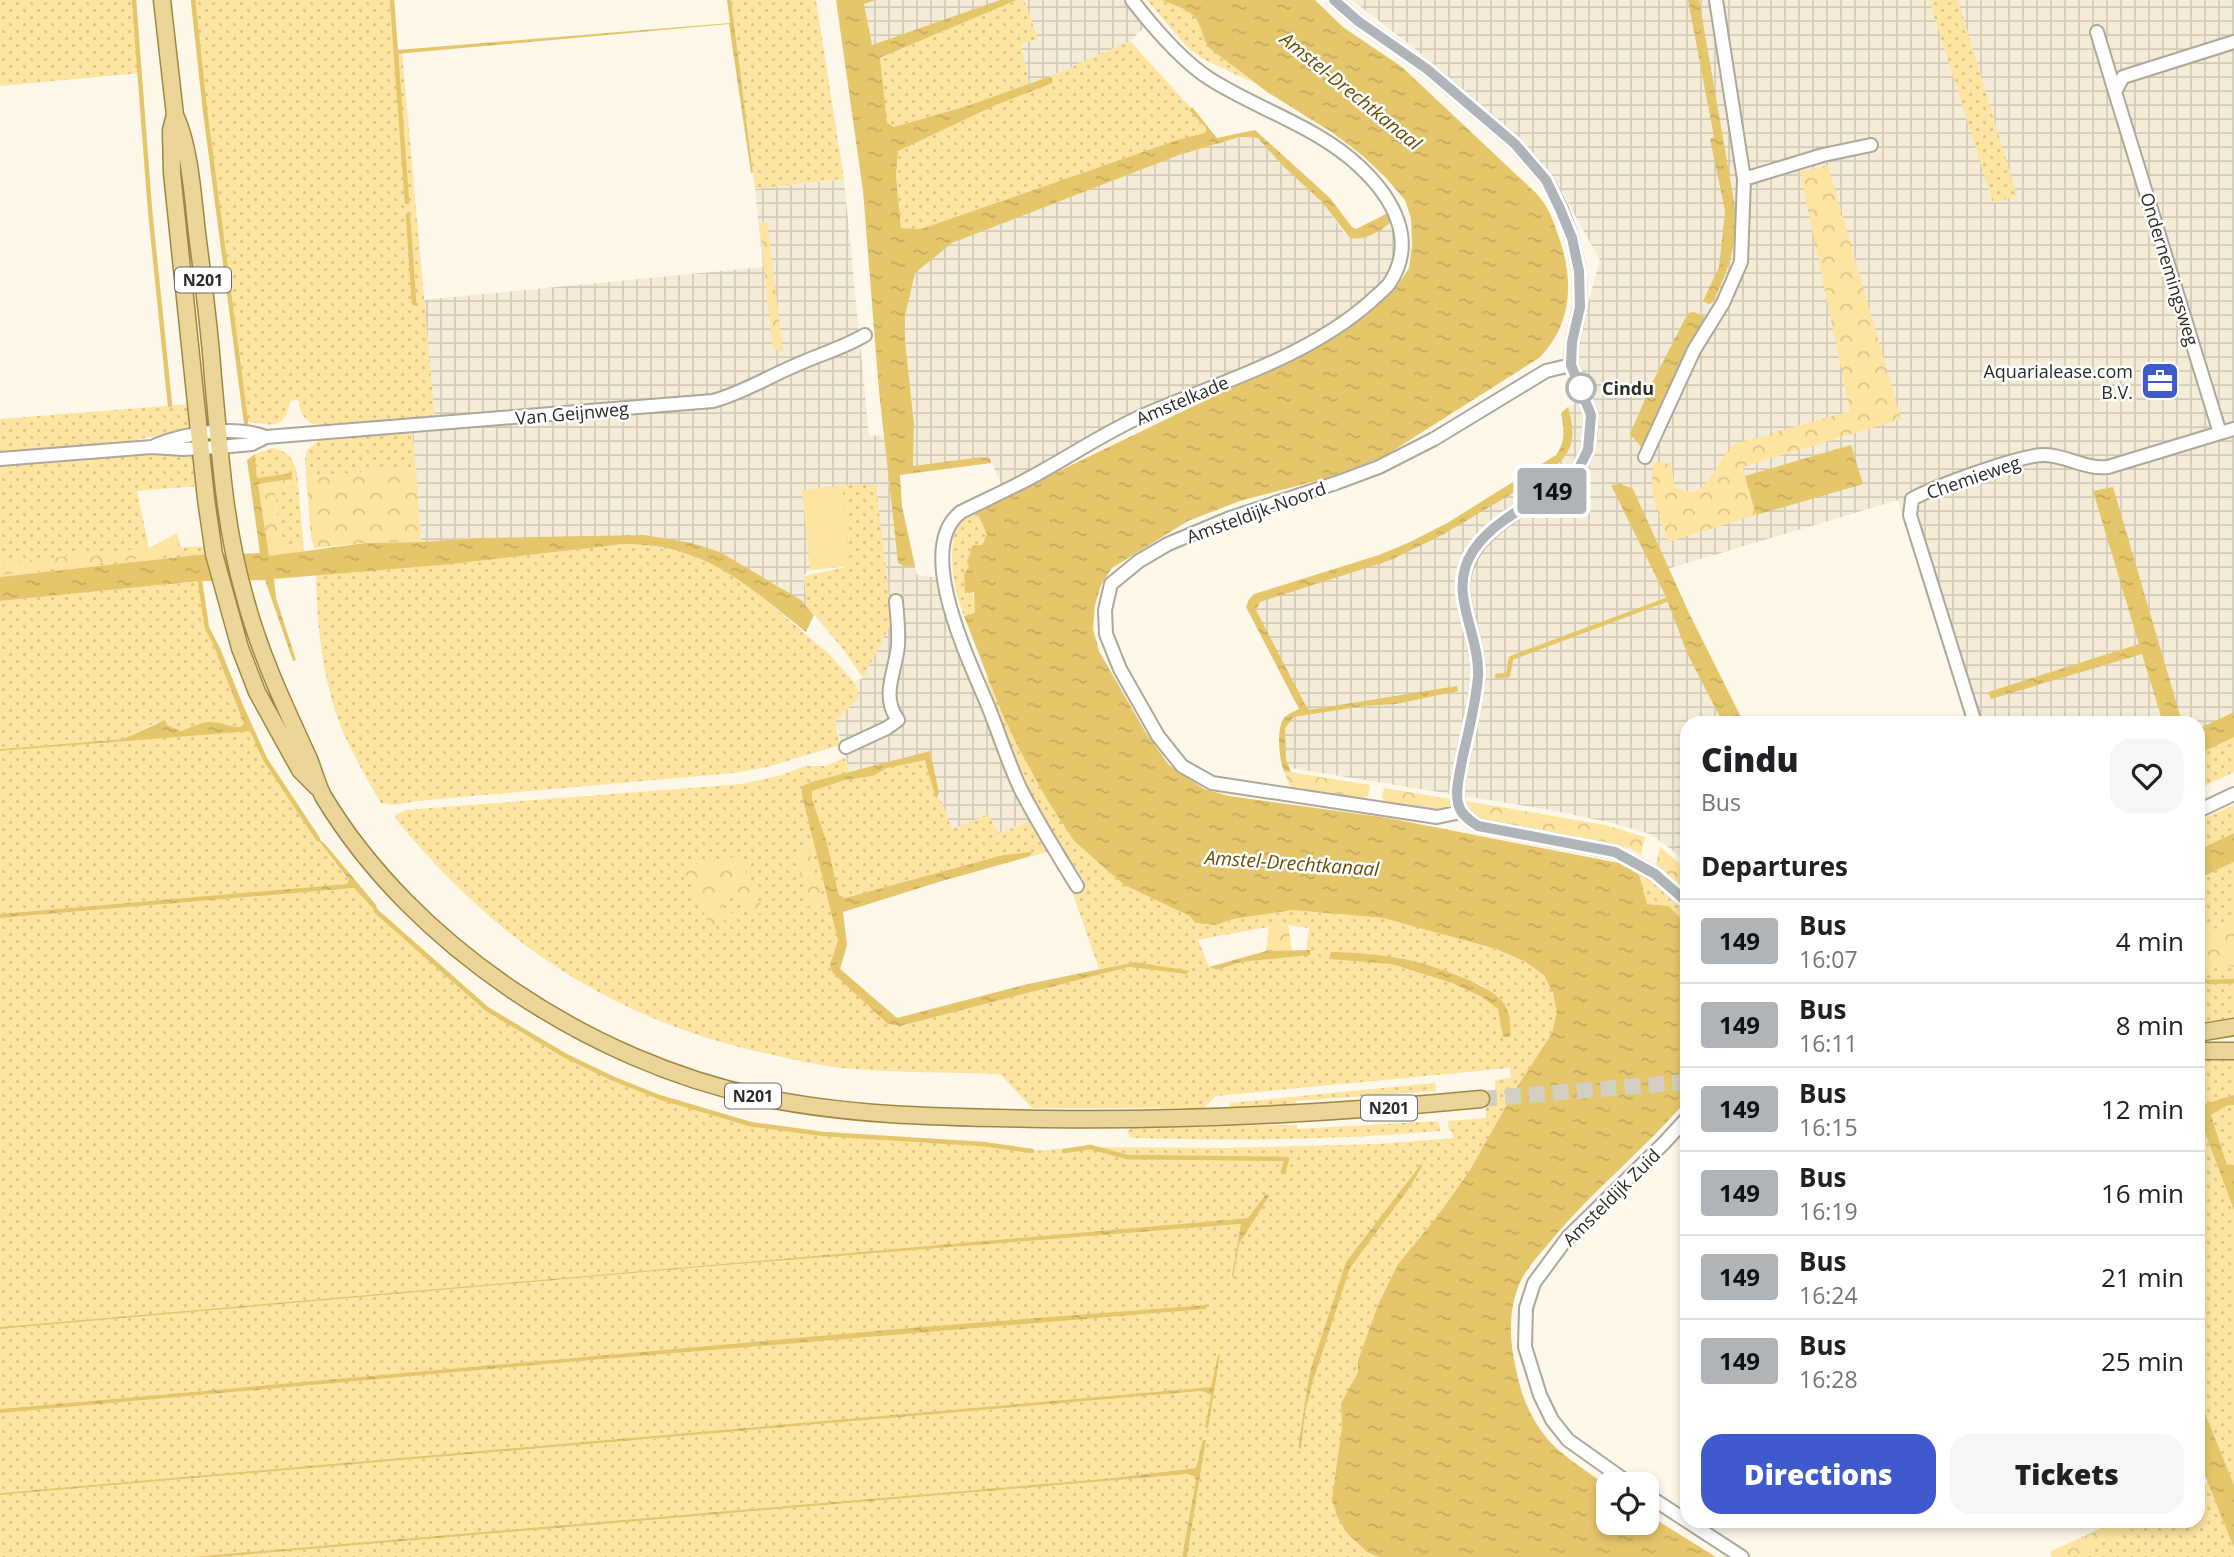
<!DOCTYPE html>
<html lang="en">
<head>
<meta charset="utf-8">
<style>
	:root { --surface:#fff; --page:#f6f6f6; --text:#202124; --muted:#757577; --line:#e0e0e0; --accent:#3f5acd }
	body { margin:0; font-family:"Open Sans",sans-serif; background:var(--page); color:var(--text); height:100vh; display:flex; flex-direction:column; font-size:26px; white-space:nowrap }
	* { box-sizing:border-box; margin:0 }
	p { font-size:23px; color:var(--muted) }
	.icon { flex:none; width:38px; height:38px; fill:none; stroke:currentColor; stroke-width:2; stroke-linecap:round; stroke-linejoin:round }
	.map { position:relative; flex:1; overflow:hidden }
	.sheet { position:absolute; left:1680px; top:716px; width:525px; height:812px; display:flex; flex-direction:column; background:var(--surface); border-radius:21px; box-shadow:0 4px 10px #0003 }
	.sheet>* { flex:none }
	.badge { padding:0 14px; border-radius:5px; font-size:24px; line-height:46px }
	.tools { position:absolute; left:1596px; top:1472px; display:grid; gap:14px }
	.tools a { display:grid; place-items:center; width:63px; height:63px; border-radius:14px; background:var(--surface); box-shadow:0 4px 10px #0003; font-size:35px }
	.map>.badge { position:absolute; translate:-50% -50%; box-shadow:0 0 0 4px #fff }
	h2 { padding:0 21px; font-size:26px; line-height:63px }
	.round { display:grid; place-items:center; flex:none; width:74px; height:74px; border-radius:21px; background:var(--page) }
	.headline { display:flex; align-items:center; justify-content:space-between; height:119px; padding:0 21px }
	h1 { font-size:33px; font-weight:800; line-height:52px }
	.action { display:flex; gap:14px; margin-top:auto; padding:14px 21px }
	.action a { flex:1; height:80px; border-radius:21px; background:var(--accent); color:#fff; font-size:28px; font-weight:800; line-height:80px; text-align:center }
	.action a+a { background:var(--page); color:var(--text) }
	ul { padding:0; list-style:none }
	li { display:flex; align-items:center; gap:21px; height:84px; padding:0 21px; border-top:2px solid var(--line) }
	li div { flex:1 }
	li b { display:block; font-size:26px }
	li em { font-style:normal }
	li .badge { min-width:77px; font-weight:700; text-align:center }
	.map>svg:first-child { display:block }
	.industrial { fill:url(#industrial-grid) }
	.grass { fill:url(#grass-dots); fill-rule:evenodd }
	.forest { fill:url(#forest-crowns) }
	.garden { fill:#fee4a1 }
	.water { fill:url(#water-ripples) }
	.lines { fill:none; stroke-linecap:round; stroke-linejoin:round }
	.stream { stroke:#e6c66b; stroke-width:4.5 }
	.major-tunnel { stroke:#d3cfc2; stroke-width:16; stroke-dasharray:16 8; stroke-linecap:butt }
	.minor-casing { stroke:#ada89a; stroke-width:16 }
	.major-casing { stroke:#9f8743; stroke-width:19 }
	.minor { stroke:#fff; stroke-width:12 }
	.major { stroke:#ebd598; stroke-width:16 }
	.line-casing { stroke:#fff; stroke-width:16 }
	.line { stroke:#afb4b9; stroke-width:10 }
	.stop-dot { fill:#fff; stroke:#afb4b9; stroke-width:3.5 }
	.labels { text-anchor:middle; dominant-baseline:central; stroke-width:5; stroke-linejoin:round; paint-order:stroke }
	.shield { fill:#fff; stroke:#6c6b67; stroke-width:2 }
	.shield-label { font-size:16px; font-weight:bold; fill:#2d2b26 }
	.street-label { font-size:18px; fill:#2d2b26; stroke:#fff }
	.poi-label { font-size:18px; fill:#2d2b26; stroke:#fff; text-anchor:end }
	.stop-label { font-size:18px; font-weight:bold; fill:#2d2b26; stroke:#fff; text-anchor:start }
	.water-label { font-size:19px; font-style:italic; fill:#654f04; stroke:#fff }
</style>
</head>
<body>
<div class="map">
<svg width="2234" height="1557" viewBox="0 0 2234 1557">
	<defs>
		<pattern id="industrial-grid" width="8" height="8" patternUnits="userSpaceOnUse" patternTransform="scale(1.75)"><rect width="8" height="8" fill="#f4ecd6"/><path d="M0 4h8M4 0v8" fill="none" stroke="#d2cbb8"/></pattern>
		<pattern id="grass-dots" width="8" height="8" patternUnits="userSpaceOnUse" patternTransform="scale(1.75)"><rect width="8" height="8" fill="#fee4a1"/><path d="M2 2h.1M6 6h.1" fill="none" stroke="#dac48a" stroke-width="1.8" stroke-linecap="round"/></pattern>
		<pattern id="forest-crowns" width="20" height="18" patternUnits="userSpaceOnUse" patternTransform="scale(1.75)"><rect width="20" height="18" fill="#fee4a1"/><path d="M2 6a3 3 0 1 1 6 0M12 15a3 3 0 1 1 6 0" fill="none" stroke="#dac48a"/></pattern>
		<pattern id="water-ripples" width="26" height="14" patternUnits="userSpaceOnUse" patternTransform="scale(1.75)"><rect width="26" height="14" fill="#e6c66b"/><path d="M2 4q2-2 4 0t4 0M15 11q2-2 4 0t4 0" fill="none" stroke="#c6aa5d"/></pattern>
	</defs>
	<rect width="100%" height="100%" fill="#fdf8e9"/>
	<path class="industrial" d="M876,0H1000L872,46L863,4Z
		M1024,0H1123L1146,26L1130,41L1051,76L1029,84L1021,44L1038,39Z
		M1352,0H2234V744L2198,759V723H1970L1898,500L1664,570L1738,723H1687V864L1671,849L1648,833L1608,822L1550,810L1284,767V722L1302,709L1250,607L1256,596L1389,557L1447,529L1561,457L1567,435V408L1588,396L1574,353L1600,260L1562,192L1517,136L1414,48Z
		M1240,137L1258,138L1283,166L1322,202L1345,234L1353,239H1360L1386,227L1392,218L1397,236V251L1392,268L1382,286L1344,318L1307,340L1221,378L1139,410L1001,485L990,458L981,457L913,466L914,424L905,340V316L914,273L952,243L1179,155Z
		M844,179L869,436L884,435L898,563L905,567L915,566L917,575L940,578L945,613L997,741L1033,819L997,834L952,829L941,801L936,799L930,752L850,772L835,722L859,697L854,682L863,678L850,566L810,570L804,575L807,606L774,583L478,538L421,542L412,430L435,419L423,300L763,267L755,189Z"/>
	<path class="grass" d="M0,0H134L140,73L0,86Z
		M193,0H392L396,52L402,53L435,419L336,427C313,426 302,424 298,400L290,401C285,432 270,424 246,422L205,110Z
		M731,0H816L844,179L755,189Z
		M1017,0H1024L1038,39L1021,44L1029,84L970,105L894,127L887,124L879,59Z
		M1147,0H1162L1187,9L1197,17L1209,48L1254,83L1203,59L1186,46Z
		M1929,0H1958L2017,196L1993,203Z
		M1130,41L1191,108L1189,110L1207,129L1206,133L1180,139L921,229L901,228L896,175L897,151L996,105L1053,83L1051,76Z
		M191,404L193,428L126,442L0,452V419Z
		M412,430L416,468L306,477L305,459L307,450L320,439Z
		M272,448C287,451 292,456 297,472L304,551L300,553L298,545L279,547L275,489L292,473L257,478L255,454Z
		M144,453L195,456L199,486L137,491L149,548L208,546L209,556L0,577V463Z
		M876,484L892,622L863,678L843,649L807,606L804,576L850,566L842,485Z
		M976,511L987,534L969,567L976,614L964,616C952,583 946,550 960,516Z
		M623,544H640L688,554L713,564L744,582L828,653L854,682L859,697L835,722L840,745L767,767L734,773L417,801L394,805L381,803C366,778 352,753 341,727C322,678 317,626 316,574L453,564Z
		M200,581L207,628L218,649H215L244,724L240,727L226,726L213,722L181,731L157,722L123,739L0,749V601Z
		M987,676L1018,747L1046,798L1074,841L1124,885L1191,916L1195,923L1216,925L1233,919L1293,910L1383,918L1496,949L1524,961L1544,975L1553,993L1558,1012L1552,1033L1515,1090L1470,1170L1439,1214L1398,1264L1378,1305L1358,1360V1372L1341,1403L1342,1427L1367,1552L1379,1557H1187L1206,1441L1204,1440L1196,1468L1113,1478L190,1557H0V1495L1202,1391L1211,1395L1205,1427L1208,1429L1220,1355H1218L1211,1387L0,1493V1413L592,1360L1205,1309L1206,1305L920,1327L0,1409V1329L714,1266L1242,1224L1231,1279L1234,1276L1239,1244L1265,1195L1248,1218L0,1327V918L354,888L379,915L487,1009L566,1056L614,1079L659,1097L750,1124L823,1134L983,1144L1032,1151L1090,1147L1222,1148L1379,1144L1453,1138L1452,1131H1449L1448,1121L1486,1118L1485,1093L1496,1092L1495,1080L1511,1078L1510,1068L1216,1096L1204,1108H1032L1000,1074C947,1072 893,1073 841,1068C818,1065 795,1060 773,1055C613,1021 498,944 395,818L397,814L406,810L742,784L782,775L805,766H825L845,758L850,772L811,782L802,786V796L838,940L830,965L888,1024L900,1026L1129,967L1186,974L1135,962L1099,969L1068,880L1085,882L1038,813L1004,730L986,678ZM1288,925L1309,928L1306,951H1310L1241,962L1217,970L1209,967L1198,940L1262,928ZM1329,958L1416,962L1484,986L1504,1004L1503,1036L1498,1009L1482,997L1452,983L1390,964ZM1421,1164L1423,1166L1410,1187L1350,1268L1312,1384L1305,1414L1301,1449L1298,1446L1310,1371L1346,1262Z
		M243,730L252,731L265,759L315,836L349,881L347,884L0,914V751Z
		M2234,737V772L2198,789V754Z
		M926,759L936,798L941,801L952,829L989,814L998,834L1033,819L1052,851L1028,857L1032,853L1003,855L845,898L839,895L827,843L812,799V791L845,780L873,776L887,768Z
		M2234,805V833L2198,850V821Z
		M2234,862V920L2198,937V879Z
		M1638,871L1675,898L1687,911V925L1669,906L1647,904Z
		M2198,962L2234,967V1023L2198,1029Z
		M2198,1056H2234V1095L2198,1106Z
		M1435,1083L1436,1091L1296,1101L1295,1105L1230,1110V1103Z
		M2228,1105H2234V1165H2227L2211,1115Z
		M2198,1114L2234,1210V1485L2198,1396Z
		M1439,1121L1440,1131C1338,1140 1236,1141 1134,1138L1130,1137L1127,1132L1133,1127L1297,1125V1129Z
		M1188,1474L1194,1476L1196,1480L1182,1557H219Z
		M2208,1482L2234,1548V1557H2052L2050,1552L2116,1521H2198V1486Z"/>
	<path class="forest" d="M1828,165L1901,419L1743,467L1756,515L1668,542C1660,516 1645,489 1655,462L1671,464L1675,488C1680,489 1687,492 1692,492C1707,492 1722,454 1734,444L1850,411L1800,172Z
		M767,221L783,351L773,350L759,222Z
		M416,468L421,542L365,543L314,548L311,537L306,477Z
		M292,479L293,487L275,490L279,546L298,545L300,553L269,556L258,484Z
		M177,533L182,554L0,575V563L149,548Z
		M1284,771L1370,785L1368,796L1361,799L1290,787Z
		M1384,788L1450,799L1452,807L1439,810L1385,801L1382,797Z
		M1466,801L1605,825L1645,837L1641,855L1631,849L1606,842L1478,820L1470,812Z
		M1660,847L1687,870V880L1680,884L1656,864Z
		M809,848L823,906H807L796,854Z
		M735,857L747,867L745,879L763,907L760,914L736,895L724,899L720,913H742L710,927L682,866Z
		M2234,920V967L2198,962V937Z
		M1288,925L1292,951H1266L1269,927Z
		M2120,1521H2149L2071,1557H2052L2050,1552Z"/>
	<path class="garden" d="M842,485L850,566L810,570L802,490Z"/>
	<path class="water" d="M727,0H731L753,173H751L729,24L396,54L397,50L730,23Z
		M836,0H876L864,4L872,45L1000,0H1017L880,58L887,123L894,127L970,105L1051,76L1053,83L996,105L898,151L896,175L901,228L921,229L1180,139L1205,133L1207,129L1189,110L1192,107L1217,138L1255,130L1330,198L1352,227L1356,229L1386,214L1391,215V222C1381,231 1362,243 1349,237L1322,202L1283,166L1258,138L1240,137L1179,155L952,243L915,273L905,316V340L914,424L913,466L981,457L990,458L991,463L900,475L902,506L915,566L905,567L898,563L879,391L863,191Z
		M1162,0H1315L1343,27L1402,67L1537,194C1547,205 1552,217 1557,232C1574,276 1574,323 1539,358L1383,457L1327,478L1240,501L1188,521L1112,568L1101,585L1095,605L1093,629L1099,651L1146,733L1169,765L1204,789L1229,796L1388,818L1624,864L1638,871L1647,904L1669,906L1687,925V1100C1644,1150 1592,1191 1550,1242C1538,1256 1523,1272 1517,1290C1508,1316 1510,1343 1516,1369C1521,1397 1533,1424 1553,1445C1570,1461 1590,1473 1608,1487V1522H1647V1514L1716,1557H1379L1367,1552L1346,1532L1337,1516L1332,1499L1342,1427L1341,1403L1358,1372V1360L1378,1305L1398,1264L1439,1214L1470,1170L1515,1090L1552,1033L1557,1012L1553,993L1544,975L1524,961L1496,949L1383,918L1293,910L1233,919L1216,925L1195,923L1190,916L1124,885L1074,841L1046,798L1018,747L1001,711L964,616L975,613L974,592L965,593L964,574L969,567L967,562L973,545H982L987,534L976,511L1310,350L1381,300L1398,285L1409,268L1412,245L1411,218L1405,200L1386,178L1363,156L1333,133L1267,92L1209,48C1204,41 1203,34 1200,26C1194,9 1177,7 1162,0Z
		M1688,0H1699L1737,219C1734,253 1728,271 1713,302L1709,304L1703,301L1719,267L1725,211L1710,139L1714,137Z
		M1694,312L1707,318L1643,449L1630,434L1653,381L1688,313Z
		M1568,407C1576,435 1575,452 1550,471L1444,534L1391,560L1260,602L1256,610L1308,710L1457,686L1458,691L1396,704L1363,706L1294,717L1285,728L1286,760L1291,772L1284,771C1279,760 1276,728 1284,718C1288,714 1294,711 1299,709L1246,607L1249,599L1254,594L1379,555L1410,542L1449,522L1556,455C1566,441 1564,429 1561,413Z
		M1851,445L1863,484L1756,515L1745,476Z
		M255,454L257,478L292,473V479L258,484L269,556L365,543L421,542L478,538L644,535L692,543L720,552L801,600L814,615L806,632C745,584 706,544 623,544L453,564L274,579L276,598L296,660L293,661L265,580L200,581L0,601V577L199,555L260,553L247,460Z
		M1621,484L1633,489L1689,613L1744,723H1723L1687,653L1665,595L1611,485Z
		M2113,487L2180,715L2183,723H2163L2142,654L1991,699L1988,692L2139,644L2093,491Z
		M215,649H218L252,731L0,751V749L123,739L165,720L167,725L181,731C190,728 201,722 210,722C220,722 230,727 240,727L244,724Z
		M2234,712V737L2198,754V729Z
		M930,751L939,793L936,799L925,760L887,768L873,776L845,780L812,791V799L827,843L839,895L845,898L1003,855L1033,852L1028,857L942,881L843,912L847,945L840,969L897,1018L1028,984L1135,962L1190,971L1186,974L1129,967L900,1026L888,1024L833,973L830,965L838,940L802,796V786L811,782Z
		M2234,833V862L2198,879V850Z
		M315,836L325,844L376,905L379,915L354,888L0,918V914L347,884L349,880Z
		M1310,950V955L1241,962L1217,970L1209,967L1266,951Z
		M1331,952C1355,952 1394,956 1417,962C1438,968 1495,986 1505,1005C1510,1014 1511,1027 1510,1037H1503L1498,1009L1482,997L1452,983L1391,964L1329,959Z
		M2234,1095V1105H2228L2211,1115L2227,1165H2234V1210L2198,1114V1106Z
		M1421,1164L1423,1165L1410,1187L1350,1268L1312,1384L1305,1414L1301,1449L1298,1447L1310,1371L1346,1262Z
		M1266,1194L1269,1196L1239,1244L1233,1280L1232,1275L1241,1224L714,1266L0,1329V1327L1248,1218Z
		M1206,1305V1309L592,1360L0,1413V1409L920,1327Z
		M1218,1355H1220L1208,1429L1205,1427L1211,1395L1202,1391L0,1495V1493L1211,1387Z
		M2198,1396L2234,1485V1548L2198,1458Z
		M1203,1440H1206L1187,1557H1182L1196,1480L1194,1476L1188,1474L219,1557H190L1113,1478L1196,1468Z"/>
	<g class="lines">
		<path class="stream" d="M134,0L150,210L170,405
			M193,0L205,110L246,422
			M392,0L407,202
			M408,215L414,303
			M200,581L207,628L218,649L241,706L265,759L318,839
			M1497,676L1508,675L1511,658L1666,600
			M376,911L487,1009L566,1056L614,1079L659,1097L750,1124L823,1134L983,1144L1032,1151
			M2198,978L2208,982L2234,981
			M1064,1151L1090,1147L1127,1157L1287,1159L1283,1172"/>
		<path class="major-tunnel" d="M1481,1099L1687,1082"/>
		<g class="minor-casing">
			<path id="minor" d="M1334,0L1358,21L1427,69L1515,144L1546,180L1561,209L1572,238L1579,271L1580,307L1572,342L1571,365L1591,415L1588,450L1577,472L1568,481C1538,500 1493,521 1474,551C1446,592 1480,632 1478,676C1476,704 1468,733 1462,760C1460,774 1455,789 1458,803C1460,814 1470,821 1478,826L1615,852L1655,874L1687,902
				M2097,32L2115,92
				M2234,42L2123,77L2115,92L2220,433L2234,429
				M1744,179L1823,155L1871,145
				M156,445C187,433 234,425 266,437
				M1645,457L1694,350L1723,303L1741,262L1744,179L1716,0
				M0,459L152,447L183,449L220,447L252,444L266,437L713,401C742,393 766,378 794,366C818,355 843,348 865,335
				M1975,723L1910,515L1912,499C1934,487 2022,454 2045,455C2069,456 2083,469 2108,467L2220,433
				M846,747L887,728L898,720C880,696 896,671 898,645C899,631 897,615 896,601
				M2198,811L2234,794
				M1461,812L1437,817L1212,783L1182,766L1158,736L1120,669L1106,634L1105,610L1111,584L1139,561L1168,544L1230,518L1336,483L1379,467L1434,439L1546,371L1571,365
				M1077,886C1058,855 1038,823 1021,790C1008,763 999,733 988,706C970,662 913,548 961,512C989,498 1019,485 1046,469C1078,451 1110,430 1144,415C1220,382 1306,358 1370,302C1376,296 1384,290 1389,284C1418,241 1393,198 1360,167C1318,127 1259,110 1210,79C1182,61 1153,27 1132,0
				M1630,1484L1568,1440L1552,1420L1540,1395L1525,1347L1526,1308L1534,1283L1568,1237L1664,1143L1687,1118
				M1647,1495L1742,1557"/>
		</g>
		<g class="major-casing">
			<path id="major" d="M162,0L175,115C191,149 193,203 198,241C204,287 210,332 213,378C220,451 224,524 244,594C259,652 284,705 309,759C314,772 317,784 323,796C413,946 591,1062 760,1097C854,1117 951,1117 1046,1119C1192,1121 1336,1113 1481,1099
				M175,115L171,130L172,173L206,499L214,554L240,648L257,692L300,770L317,787
				M2198,1033L2234,1027
				M2198,1051H2234"/>
		</g>
		<use href="#minor" class="minor"/>
		<use href="#major" class="major"/>
	</g>
	<g class="lines">
		<g class="line-casing">
			<path id="line" d="M1334,0L1358,21L1427,69L1515,144L1546,180L1560,209L1572,238L1579,271L1580,307L1572,342L1571,365L1591,415L1588,450L1577,472L1568,481C1538,500 1493,520 1473,551C1446,592 1480,632 1478,676C1476,704 1468,733 1462,760C1460,774 1455,789 1458,803C1460,814 1470,821 1478,826L1615,852L1655,874L1687,902"/>
		</g>
		<use href="#line" class="line"/>
	</g>
	<defs>
		<g id="office-square" transform="scale(2.0125)"><rect x="-9" y="-9" width="18" height="18" rx="4" fill="#3f5acd" stroke="#fff"/><path d="M-6-3h4V-5.5h4V-3h4V5H-6ZM-1-4.5V-3h2v-1.5ZM-6 0V1H6V0Z" fill="#fff"/></g>
	</defs>
	<g fill-rule="evenodd">
		<use href="#office-square" x="2160" y="381"/>
	</g>
	<circle class="stop-dot" cx="1581" cy="388" r="14"/>
	<g class="labels">
		<g class="shield">
			<rect x="175" y="267.5" width="56" height="25" rx="5"/>
			<rect x="725" y="1083.5" width="56" height="25" rx="5"/>
			<rect x="1361" y="1095.5" width="56" height="25" rx="5"/>
		</g>
		<g class="shield-label">
			<text x="203" y="280">N201</text>
			<text x="753" y="1096">N201</text>
			<text x="1389" y="1108">N201</text>
		</g>
		<g class="street-label">
			<text transform="translate(2170 269) rotate(73)">Ondernemingsweg</text>
			<text transform="translate(1182 400) rotate(-23)">Amstelkade</text>
			<text transform="translate(572 413) rotate(-5)">Van Geijnweg</text>
			<text transform="translate(1973 477) rotate(-19)">Chemieweg</text>
			<text transform="translate(1256 512) rotate(-20)">Amsteldijk-Noord</text>
			<text transform="translate(1611 1197) rotate(-45)">Amsteldijk Zuid</text>
		</g>
		<g class="poi-label">
			<text x="2133" y="371">Aquarialease.com<tspan x="2133" dy="21">B.V.</tspan></text>
		</g>
		<g class="stop-label">
			<text x="1602" y="388">Cindu</text>
		</g>
		<g class="water-label">
			<text transform="translate(1351 91) rotate(39)">Amstel-Drechtkanaal</text>
			<text transform="translate(1292 863) rotate(4)">Amstel-Drechtkanaal</text>
		</g>
	</g>
</svg>
<div class="tools">
<a><svg class="icon" aria-label="locate" viewBox="0 0 24 24"><circle cx="12" cy="12" r="6"/><path d="M12 2v4M12 18v4M2 12h4M18 12h4"/></svg></a>
</div>
<b class="badge" style="left:1552px;top:491px;background:#afb4b9;color:#111">149</b>
<section class="sheet">
<div class="headline"><div><h1>Cindu</h1><p>Bus</p></div><a class="round"><svg class="icon" aria-label="heart" viewBox="0 0 24 24"><path d="M12 20l-8-8c-3-5 5-10 8-4 3-6 11-1 8 4z"/></svg></a></div>
<h2>Departures</h2>
<ul>
<li><span class="badge" style="background:#afb4b9;color:#111">149</span><div><b>Bus</b><p>16:07</p></div><em>4 min</em></li>
<li><span class="badge" style="background:#afb4b9;color:#111">149</span><div><b>Bus</b><p>16:11</p></div><em>8 min</em></li>
<li><span class="badge" style="background:#afb4b9;color:#111">149</span><div><b>Bus</b><p>16:15</p></div><em>12 min</em></li>
<li><span class="badge" style="background:#afb4b9;color:#111">149</span><div><b>Bus</b><p>16:19</p></div><em>16 min</em></li>
<li><span class="badge" style="background:#afb4b9;color:#111">149</span><div><b>Bus</b><p>16:24</p></div><em>21 min</em></li>
<li><span class="badge" style="background:#afb4b9;color:#111">149</span><div><b>Bus</b><p>16:28</p></div><em>25 min</em></li>
</ul>
<div class="action"><a>Directions</a><a>Tickets</a></div>
</section>
</div>
</body>
</html>
